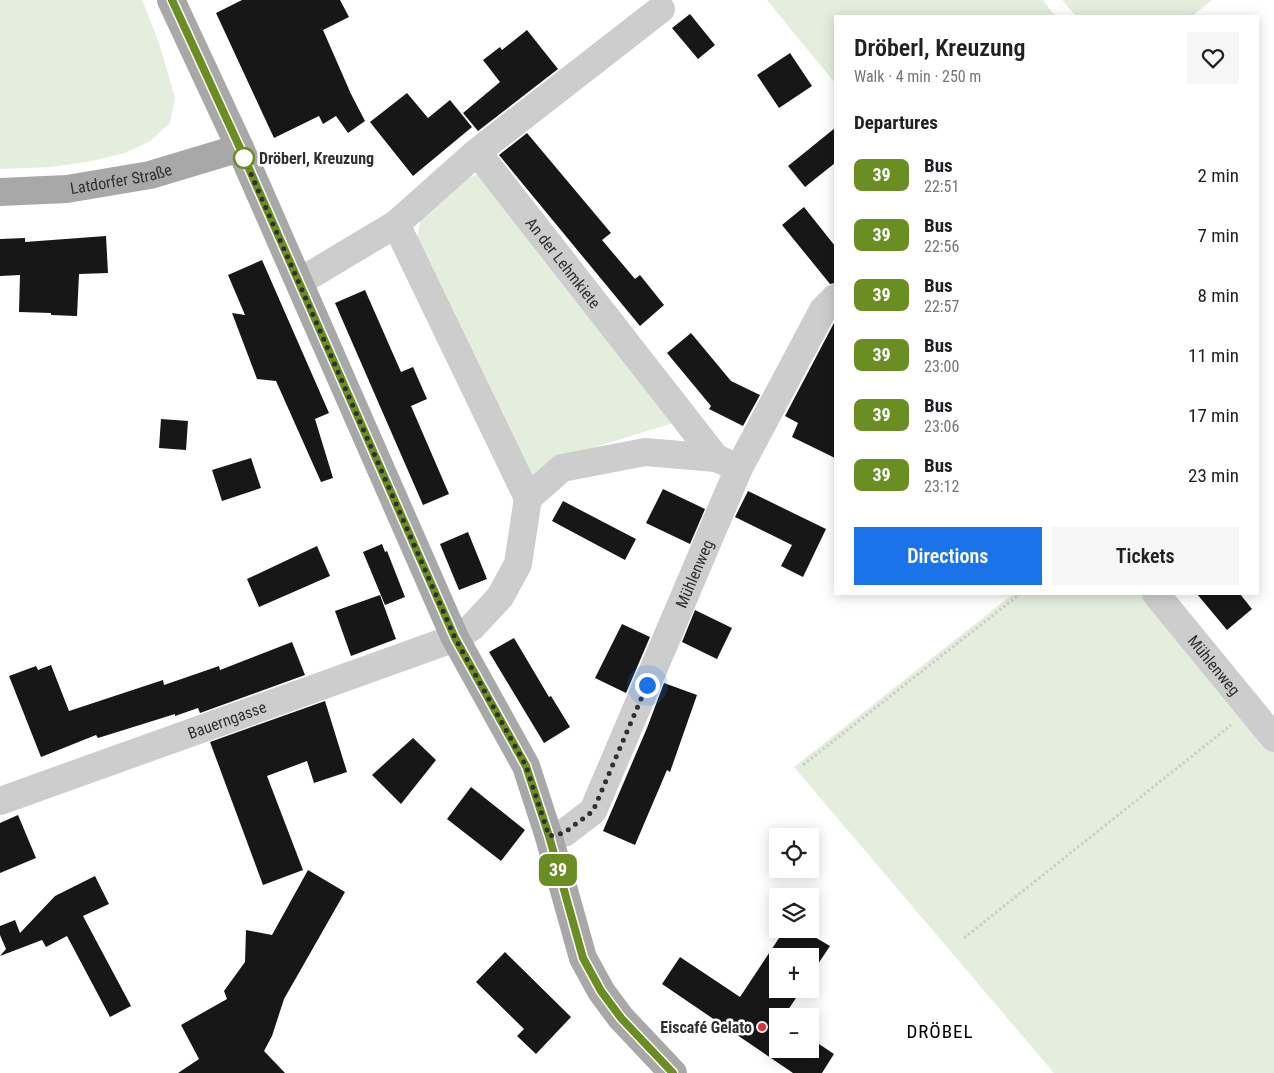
<!DOCTYPE html>
<html lang="en">
<head>
<meta charset="utf-8">
<style>
	:root { --surface:#fff; --page:#f6f6f6; --text:#202124; --muted:#757577; --accent:#1a73e8 }
	body { margin:0; font-family:"Roboto Condensed",sans-serif; background:var(--page); color:var(--text); height:100vh; display:flex; flex-direction:column; font-size:19px; white-space:nowrap }
	* { box-sizing:border-box; margin:0 }
	p { font-size:16px; color:var(--muted) }
	.icon { flex:none; width:28px; height:28px; fill:none; stroke:currentColor; stroke-width:2; stroke-linecap:round; stroke-linejoin:round }
	.map { position:relative; flex:1; overflow:hidden }
	.side { position:absolute; left:834px; top:15px; width:425px; height:580px; display:flex; flex-direction:column; background:var(--surface); border-radius:0px; box-shadow:0 2px 12px #0003 }
	.side>* { flex:none }
	.badge { padding:0 10px; border-radius:8px; font-size:18px; line-height:32px }
	.fabs { position:absolute; left:769px; top:828px; display:grid; gap:10px }
	.fabs a { display:grid; place-items:center; width:50px; height:50px; border-radius:0px; background:var(--surface); box-shadow:0 2px 12px #0003; font-size:25px }
	.you { position:absolute; width:25px; height:25px; margin:-12px; border:4px solid #fff; border-radius:50%; background:#1a73e8; box-shadow:0 0 0 8px #1a73e833 }
	.map>.badge { position:absolute; translate:-50% -50%; box-shadow:0 0 0 2px #fff }
	h2 { padding:0 20px; font-size:19px; line-height:45px }
	.round { display:grid; place-items:center; flex:none; width:52px; height:52px; border-radius:0px; background:var(--page) }
	.headline { display:flex; align-items:center; justify-content:space-between; height:85px; padding:0 20px }
	h1 { font-size:24px; font-weight:600; line-height:38px }
	.primary-button { display:flex; gap:10px; margin-top:auto; padding:10px 20px }
	.primary-button a { flex:1; height:58px; border-radius:0px; background:var(--accent); color:#fff; font-size:20px; font-weight:600; line-height:58px; text-align:center }
	.primary-button a+a { background:var(--page); color:var(--text) }
	ul { padding:0; list-style:none }
	li { display:flex; align-items:center; gap:15px; height:60px; padding:0 20px }
	li div { flex:1 }
	li b { display:block; font-size:19px }
	li em { font-style:normal }
	li .badge { min-width:55px; font-weight:700; text-align:center }
	.map>svg:first-child { display:block }
	.green { fill:#e5eddd }
	.building { fill:#171717 }
	.lines { fill:none; stroke-linecap:round; stroke-linejoin:round }
	.path { stroke:#cdcdcd; stroke-width:3; stroke-dasharray:2.5 2.5; stroke-linecap:butt }
	.minor { stroke:#cdcdcd; stroke-width:28 }
	.major { stroke:#a8a8a8; stroke-width:28 }
	.line-casing { stroke:#fff; stroke-width:11 }
	.line { stroke:#6b8e23; stroke-width:8 }
	.walk { stroke:#303030; stroke-width:5; stroke-dasharray:0 9 }
	.stop-dot { fill:#fff; stroke:#6b8e23; stroke-width:2.5 }
	.poi-dot { fill:#e73136; stroke:#fff; stroke-width:2 }
	.labels { text-anchor:middle; dominant-baseline:central; stroke-width:5; stroke-linejoin:round; paint-order:stroke }
	.stop-label { font-size:16px; font-weight:bold; fill:#303030; stroke:#fff; text-anchor:start }
	.street-label { font-size:16px; fill:#303030; stroke:#fff }
	.poi-label { font-size:16px; font-weight:bold; fill:#303030; stroke:#fff; text-anchor:end }
	.quarter-label { font-size:19px; letter-spacing:1px; fill:#000; stroke:#fff }
</style>
</head>
<body>
<div class="map">
<svg width="1274" height="1073" viewBox="0 0 1274 1073">
	<rect width="100%" height="100%" fill="#fff"/>
	<path class="green" d="M0,0H142L158,40L175,97L170,123L150,141L125,153L92,161L52,167L0,169Z
		M767,0H1043L1055,16H835V83Z
		M1062,0H1212L1192,16H1076Z
		M476,175L488,178L673,423L550,461L530,478L417,238L423,210L453,183Z
		M1013,594H1146L1274,750V1073H1054L794,767Z"/>
	<path class="building" d="M242,0H340L349,17L323,30L351,94L365,121L348,133L336,116L323,124L319,116L274,138L216,13Z
		M690,14L715,45L698,59L672,28Z
		M527,30L558,69L478,131L463,113L500,82L483,60L500,47L502,50Z
		M790,53L812,86L779,108L757,75Z
		M407,93L428,118L450,100L472,127L413,176L370,122Z
		M835,128V163L805,187L788,166Z
		M527,133L611,233L602,240L635,279L640,275L664,305L640,326L499,155Z
		M804,207L835,246V283L830,284L782,225Z
		M106,236L108,273L79,274L77,316L51,315V313L19,312L20,275L0,276V239L25,238V242Z
		M262,260L329,413L315,419L333,478L321,482L276,381L257,379L232,313L245,315L228,275Z
		M365,290L401,372L413,367L427,399L411,406L449,494L423,505L335,303Z
		M835,321V458L792,437L798,423L785,416Z
		M691,333L731,381L760,395L743,426L709,409L711,406L667,353Z
		M161,419L188,421L186,450L159,448Z
		M251,458L261,488L222,501L212,470Z
		M663,489L705,509L690,544L646,523Z
		M748,491L826,529L803,577L781,566L792,545L735,517Z
		M563,501L636,539L625,560L552,521Z
		M468,532L487,579L459,590L440,544Z
		M382,544L385,552L387,551L405,597L385,605L363,552Z
		M317,546L330,576L259,607L247,579Z
		M1197,594H1240L1252,609L1227,630Z
		M380,595L396,639L351,656L335,611Z
		M695,610L732,628L717,659L682,642Z
		M622,624L650,637L626,693L595,678Z
		M514,638L549,697L551,696L570,727L544,743L489,652Z
		M292,642L305,675L200,713L198,708L175,716V714L98,738L96,735L41,757L9,676L36,666L38,670L51,665L69,711L163,680L164,685L219,666L220,670Z
		M664,683L697,695L670,772L667,770L635,845L603,831L647,728Z
		M325,701L347,772L314,783L307,761L267,776L303,870L263,885L210,742Z
		M413,738L436,760L401,804L372,775Z
		M471,787L525,830L501,861L447,819Z
		M18,815L36,858L0,873V823Z
		M308,870L345,892L284,999L272,1036L264,1051L285,1073H178L199,1059L181,1025L227,999L224,991L245,962L246,930L272,935Z
		M95,876L109,904L83,916L131,1006L110,1017L67,936L46,947L42,940L0,956L6,949L0,935V926L15,920L20,933L55,896Z
		M785,929H801L830,946L810,976V956H778V989H802L784,1016H778V1049H810V1038L834,1054L822,1073H793L662,984L680,957L740,997Z
		M505,952L571,1017L536,1054L517,1036L524,1029L476,982Z"/>
	<g class="lines">
		<path class="path" d="M803,765L1020,594
			M964,938L1231,725"/>
		<g class="minor">
			<path d="M477,152L661,9"/>
			<path d="M299,282L396,224"/>
			<path id="s1" d="M716,458L645,452L562,468L528,498L396,224L477,152L716,458L739,468"/>
			<path id="s2" d="M1156,594L1274,738"/>
			<path id="s3" d="M0,801L455,638L472,627L500,597L518,564L528,498"/>
			<path id="s4" d="M549,837L564,833L593,811L739,468L823,310L835,298"/>
		</g>
		<g class="major">
			<path d="M171,0L240,148L455,638L526,766L549,837L583,958L601,991L621,1018L673,1073"/>
			<path id="s5" d="M0,192L67,189L150,175L240,148"/>
		</g>
	</g>
	<g class="lines">
		<g class="line-casing">
			<path id="line" d="M172,0L240,148L455,638L526,766L549,836L583,958L601,991L621,1018L673,1073"/>
		</g>
		<use href="#line" class="line"/>
		<path class="walk" d="M244,158L455,638L526,766L549,836L564,833L593,811L647,685"/>
	</g>
	<circle class="stop-dot" cx="244" cy="158" r="10"/>
	<circle class="poi-dot" cx="762" cy="1027" r="5"/>
	<g class="labels">
		<g class="stop-label">
			<text x="259" y="158">Dröberl, Kreuzung</text>
		</g>
		<g class="street-label">
			<text stroke="none"><textPath href="#s5" startOffset="122">Latdorfer Straße</textPath></text>
			<text stroke="none"><textPath href="#s1" startOffset="754">An der Lehmkiete</textPath></text>
			<text stroke="none"><textPath href="#s4" startOffset="310">Mühlenweg</textPath></text>
			<text stroke="none"><textPath href="#s2" startOffset="92">Mühlenweg</textPath></text>
			<text stroke="none"><textPath href="#s3" startOffset="241">Bauerngasse</textPath></text>
		</g>
		<g class="poi-label">
			<text x="752" y="1027">Eiscafé Gelato</text>
		</g>
		<g class="quarter-label">
			<text x="940" y="1031">DRÖBEL</text>
		</g>
	</g>
</svg>
<div class="fabs">
<a><svg class="icon" aria-label="locate" viewBox="0 0 24 24"><circle cx="12" cy="12" r="6"/><path d="M12 2v4M12 18v4M2 12h4M18 12h4"/></svg></a>
<a><svg class="icon" aria-label="layers" viewBox="0 0 24 24"><path d="M12 4l9 5-9 5-9-5zM3 14l9 5 9-5"/></svg></a>
<a>+</a>
<a>−</a>
</div>
<div class="you" style="left:647px;top:685px"></div>
<b class="badge" style="left:558px;top:870px;background:#6b8e23;color:#fff">39</b>
<section class="side">
<div class="headline"><div><h1>Dröberl, Kreuzung</h1><p>Walk · 4 min · 250 m</p></div><a class="round"><svg class="icon" aria-label="heart" viewBox="0 0 24 24"><path d="M12 20l-8-8c-3-5 5-10 8-4 3-6 11-1 8 4z"/></svg></a></div>
<h2>Departures</h2>
<ul>
<li><span class="badge" style="background:#6b8e23;color:#fff">39</span><div><b>Bus</b><p>22:51</p></div><em>2 min</em></li>
<li><span class="badge" style="background:#6b8e23;color:#fff">39</span><div><b>Bus</b><p>22:56</p></div><em>7 min</em></li>
<li><span class="badge" style="background:#6b8e23;color:#fff">39</span><div><b>Bus</b><p>22:57</p></div><em>8 min</em></li>
<li><span class="badge" style="background:#6b8e23;color:#fff">39</span><div><b>Bus</b><p>23:00</p></div><em>11 min</em></li>
<li><span class="badge" style="background:#6b8e23;color:#fff">39</span><div><b>Bus</b><p>23:06</p></div><em>17 min</em></li>
<li><span class="badge" style="background:#6b8e23;color:#fff">39</span><div><b>Bus</b><p>23:12</p></div><em>23 min</em></li>
</ul>
<div class="primary-button"><a>Directions</a><a>Tickets</a></div>
</section>
</div>
</body>
</html>
